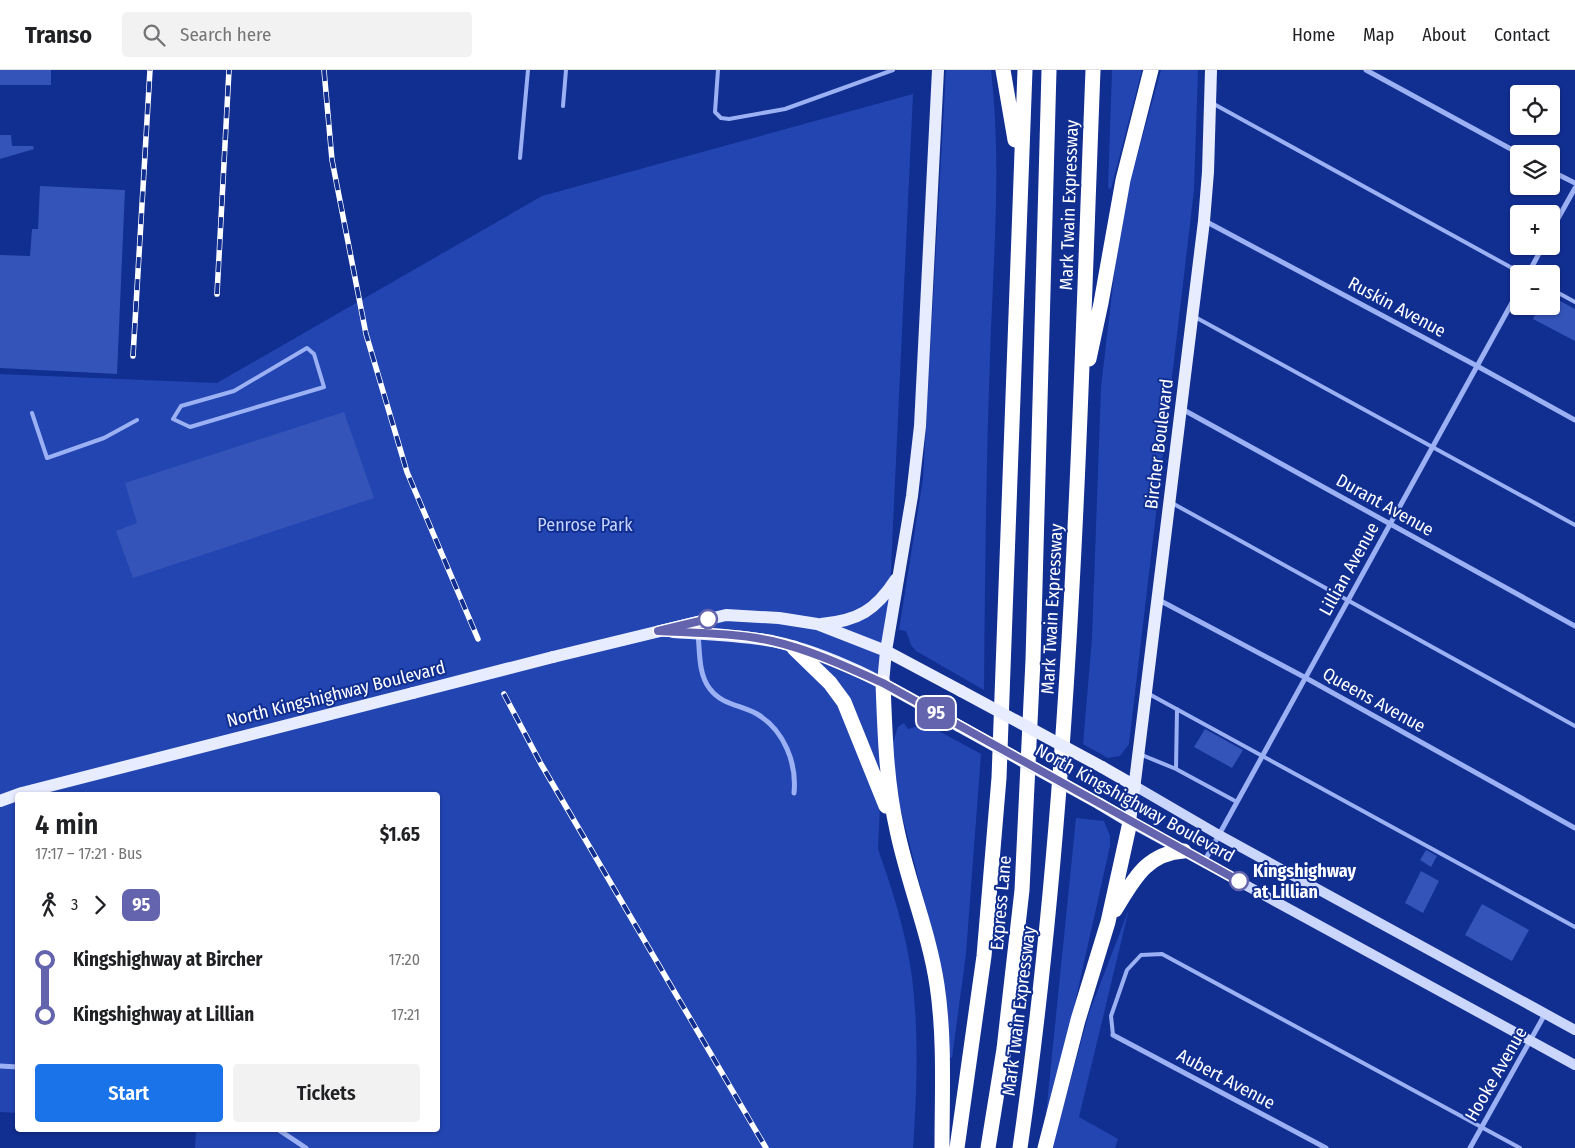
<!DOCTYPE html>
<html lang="en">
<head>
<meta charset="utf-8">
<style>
	:root { --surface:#fff; --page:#f2f2f2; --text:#202124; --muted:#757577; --line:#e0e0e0; --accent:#1a73e8 }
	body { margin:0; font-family:"Fira Sans Condensed",sans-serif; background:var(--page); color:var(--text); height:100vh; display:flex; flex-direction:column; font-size:19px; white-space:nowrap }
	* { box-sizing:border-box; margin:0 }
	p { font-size:16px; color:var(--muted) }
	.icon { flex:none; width:28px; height:28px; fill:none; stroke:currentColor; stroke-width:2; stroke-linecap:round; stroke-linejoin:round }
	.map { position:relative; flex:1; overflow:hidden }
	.details { position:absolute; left:15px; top:722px; width:425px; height:340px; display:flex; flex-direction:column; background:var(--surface); border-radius:5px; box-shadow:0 1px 4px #0004 }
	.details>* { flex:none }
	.badge { padding:0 10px; border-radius:8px; font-size:18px; line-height:32px }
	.tools { position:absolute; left:1510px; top:15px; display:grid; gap:10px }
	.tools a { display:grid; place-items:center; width:50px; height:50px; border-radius:5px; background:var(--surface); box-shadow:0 1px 4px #0004; font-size:25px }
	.map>.badge { position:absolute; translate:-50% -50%; box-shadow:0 0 0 2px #fff }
	.legs { display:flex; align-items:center; gap:8px; height:55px; padding:0 20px; font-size:16px }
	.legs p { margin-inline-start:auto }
	.headline { display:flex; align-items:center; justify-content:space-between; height:85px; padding:0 20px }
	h1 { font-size:28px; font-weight:600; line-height:38px }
	.cta { display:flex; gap:10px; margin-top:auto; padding:10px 20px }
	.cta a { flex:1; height:58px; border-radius:5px; background:var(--accent); color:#fff; font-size:20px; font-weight:600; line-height:58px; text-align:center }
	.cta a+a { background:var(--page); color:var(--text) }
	ul { padding:0 20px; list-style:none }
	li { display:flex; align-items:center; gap:18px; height:55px; font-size:19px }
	li i { display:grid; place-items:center; width:8px; height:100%; margin:0 6px; background:currentColor }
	li i::after { content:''; width:12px; height:12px; margin:-6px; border:4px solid; border-radius:50%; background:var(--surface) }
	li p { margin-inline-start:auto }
	li:first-child i { background:linear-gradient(#0000 50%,currentColor 0) }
	li:last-child i { background:linear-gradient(currentColor 50%,#0000 0) }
	header { display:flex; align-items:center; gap:30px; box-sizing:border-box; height:70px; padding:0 25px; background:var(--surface); border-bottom:1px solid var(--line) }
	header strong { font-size:24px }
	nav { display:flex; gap:28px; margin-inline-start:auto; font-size:18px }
	.search { width:350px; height:45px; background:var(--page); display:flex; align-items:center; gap:12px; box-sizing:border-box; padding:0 18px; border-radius:5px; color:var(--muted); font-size:19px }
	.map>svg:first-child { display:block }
	.green { fill:#2245b1 }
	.building { fill:#3454b9 }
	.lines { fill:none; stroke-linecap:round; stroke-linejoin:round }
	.service { stroke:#9cb1f3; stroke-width:4 }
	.minor { stroke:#9cb1f3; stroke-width:5 }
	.secondary { stroke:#cbd6fd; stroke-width:10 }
	.primary { stroke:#e8ecff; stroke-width:12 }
	.motorway { stroke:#fff; stroke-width:15 }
	.rail-casing { stroke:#fff; stroke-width:5.5 }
	.rail { stroke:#112e91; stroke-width:4; stroke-dasharray:11; stroke-linecap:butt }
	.primary-bridge { stroke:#e8ecff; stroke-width:12 }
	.line-1-casing { stroke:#fff; stroke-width:11 }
	.line-1 { stroke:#6364ad; stroke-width:8 }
	.stop-1-dot { fill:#fff; stroke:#6364ad; stroke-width:2.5 }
	.labels { text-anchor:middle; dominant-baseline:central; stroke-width:4; stroke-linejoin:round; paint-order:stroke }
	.street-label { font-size:18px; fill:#fff; stroke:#112e91 }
	.park-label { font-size:18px; fill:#c4d2fd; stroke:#112e91 }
	.stop-label { font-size:18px; font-weight:bold; fill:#fff; stroke:#112e91; text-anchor:start }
</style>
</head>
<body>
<header>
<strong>Transo</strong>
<div class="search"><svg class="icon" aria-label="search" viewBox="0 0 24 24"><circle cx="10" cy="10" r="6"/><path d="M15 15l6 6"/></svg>Search here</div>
<nav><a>Home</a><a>Map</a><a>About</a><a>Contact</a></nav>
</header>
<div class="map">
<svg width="1575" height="1078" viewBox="0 0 1575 1078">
	<rect width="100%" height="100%" fill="#112e91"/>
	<path class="green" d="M946,0H991C1002,95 993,192 990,287C986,398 985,509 984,620L916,581L911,575L906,561L899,560L923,409Z
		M1112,0H1142L1111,119L1108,118Z
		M1161,0H1198L1194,120L1129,674L1120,686L1108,688L1083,674L1092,568L1101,317L1116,189L1129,115Z
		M913,24L878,779C893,821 906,863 912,907C919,964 917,1021 913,1078H195L196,1060H438V725H18L17,1043L0,1042V304L217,313L542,126Z
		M904,653L908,659L926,654L981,684L966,884L952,988L948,987V954L942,901L899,733L892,675L898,657Z
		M1076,748L1104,751L1110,766V776L1064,982L1045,1054Z
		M1129,839L1079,1047L1118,1069L1115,1078H1052L1089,943Z"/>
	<path class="building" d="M0,0H51V15H0Z
		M0,65H11L12,76H33L34,79L0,89Z
		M40,116L125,120L117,304L0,298V185L30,186L32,159H38Z
		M1551,226L1575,239V271L1533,249L1539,236H1551Z
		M344,342L374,428L133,508L116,461L137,453L125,413Z
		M1205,659L1243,680L1232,698L1194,677Z
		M1426,780L1437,786L1431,797L1420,790Z
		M1421,801L1439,811L1423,843L1405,833Z
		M1482,834L1529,860L1512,891L1465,865Z"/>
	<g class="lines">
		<path class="service" d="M718,0L715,42L721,48L729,49L785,39L893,0
			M1212,33L1523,204
			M563,36L566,0
			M520,88L528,0
			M1551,219L1575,232
			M1195,247L1575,455
			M307,278L314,284L324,317L190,357L173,349L181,336L234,321Z
			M32,343L47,388L104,368L137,350
			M1172,433L1575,656
			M1149,624L1575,857
			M1142,685L1176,699L1237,732
			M1176,699L1177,639
			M1113,965L1111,946L1127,900L1141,885L1162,884L1520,1078"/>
		<path class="minor" d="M1366,0L1520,84
			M1551,101L1575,113
			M1205,151L1477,296L1575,350
			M1551,161L1575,118
			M1528,204L1543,176
			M1182,339L1575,556
			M1159,530L1306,608L1575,758
			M698,564C700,581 698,604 710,619C722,635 741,635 757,644C784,660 797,693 794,723
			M1204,792L1519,220
			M1113,965L1326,1078
			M0,996L18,997
			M279,1060L306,1078
			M1470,1078L1545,944"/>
		<path class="secondary" d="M1135,716L1219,765L1575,960
			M1130,752L1575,995"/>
		<path class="primary" d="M821,554C858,551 876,540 896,509
			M673,562C706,564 739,565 772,571C839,585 899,622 959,656
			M553,587L726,545L779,548L817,554L886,581L961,621
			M883,613L886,581L912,426L920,356L938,0
			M1102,697L1135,716
			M0,731L22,723L413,623
			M1100,734L1130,752L1204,151L1208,102L1211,0"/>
		<path class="motorway" d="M1003,0L1015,70
			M1089,289L1101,233L1123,110L1151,0
			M794,578L830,613L844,632L886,736
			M883,613C885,663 886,711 897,760C908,813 929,862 937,915C945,968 942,1024 942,1078
			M1115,840C1133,811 1146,783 1184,781
			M957,1078L984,886L999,708L1025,0
			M988,1078L1004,979L1022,820L1033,590L1049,0
			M1020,1078C1072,721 1079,360 1093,0
			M1045,1078L1078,950L1108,852L1130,752"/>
		<g class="rail-casing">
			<path id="rail" d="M324,0L332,90L366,264L407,402L478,569
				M217,224L229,0
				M133,286L150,0
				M504,624L541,694L766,1078"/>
		</g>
		<use href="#rail" class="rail"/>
		<path class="primary-bridge" d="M961,621L1102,697
			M413,623L553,587
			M959,656L1100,734"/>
	</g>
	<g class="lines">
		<g class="line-1-casing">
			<path id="line-1" d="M708,549L658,561C696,563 735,563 772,571C811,580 847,597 883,613L1239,811"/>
		</g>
		<use href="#line-1" class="line-1"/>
	</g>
	<g class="stop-1-dot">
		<circle cx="708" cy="549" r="9"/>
		<circle cx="1239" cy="811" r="9"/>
	</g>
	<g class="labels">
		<g class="street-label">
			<text transform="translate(1069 135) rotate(-88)">Mark Twain Expressway</text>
			<text transform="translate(1397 237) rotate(28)">Ruskin Avenue</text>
			<text transform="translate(1159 374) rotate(-83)">Bircher Boulevard</text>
			<text transform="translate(1385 435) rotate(29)">Durant Avenue</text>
			<text transform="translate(1349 499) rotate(-61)">Lillian Avenue</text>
			<text transform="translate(1052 539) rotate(-87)">Mark Twain Expressway</text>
			<text transform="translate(336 624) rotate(-14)">North Kingshighway Boulevard</text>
			<text transform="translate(1374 630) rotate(29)">Queens Avenue</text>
			<text transform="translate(1135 733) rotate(29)">North Kingshighway Boulevard</text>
			<text transform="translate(1001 833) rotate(-85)">Express Lane</text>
			<text transform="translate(1019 941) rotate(-83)">Mark Twain Expressway</text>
			<text transform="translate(1496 1004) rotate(-60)">Hooke Avenue</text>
			<text transform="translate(1226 1009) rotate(28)">Aubert Avenue</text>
		</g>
		<g class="park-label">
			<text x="585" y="455">Penrose Park</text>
		</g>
		<g class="stop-label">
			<text x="1253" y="801">Kingshighway<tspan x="1253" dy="21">at Lillian</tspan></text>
		</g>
	</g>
</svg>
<div class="tools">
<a><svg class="icon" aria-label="locate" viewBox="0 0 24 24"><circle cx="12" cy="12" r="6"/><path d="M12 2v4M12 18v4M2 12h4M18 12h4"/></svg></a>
<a><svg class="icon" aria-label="layers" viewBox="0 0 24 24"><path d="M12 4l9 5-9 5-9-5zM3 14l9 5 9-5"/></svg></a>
<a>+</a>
<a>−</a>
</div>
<b class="badge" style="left:936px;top:643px;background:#6364ad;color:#fff">95</b>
<section class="details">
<div class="headline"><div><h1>4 min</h1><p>17:17 – 17:21 · Bus</p></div><b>$1.65</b></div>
<div class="legs"><svg class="icon" aria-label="walk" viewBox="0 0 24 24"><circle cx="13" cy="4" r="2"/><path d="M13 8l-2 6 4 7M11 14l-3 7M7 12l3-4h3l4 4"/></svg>3<svg class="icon" aria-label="forward" viewBox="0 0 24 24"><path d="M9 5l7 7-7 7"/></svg><b class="badge" style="background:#6364ad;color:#fff">95</b></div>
<ul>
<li><i style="color:#6364ad"></i><b>Kingshighway at Bircher</b><p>17:20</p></li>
<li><i style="color:#6364ad"></i><b>Kingshighway at Lillian</b><p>17:21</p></li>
</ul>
<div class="cta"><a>Start</a><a>Tickets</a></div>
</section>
</div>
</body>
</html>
